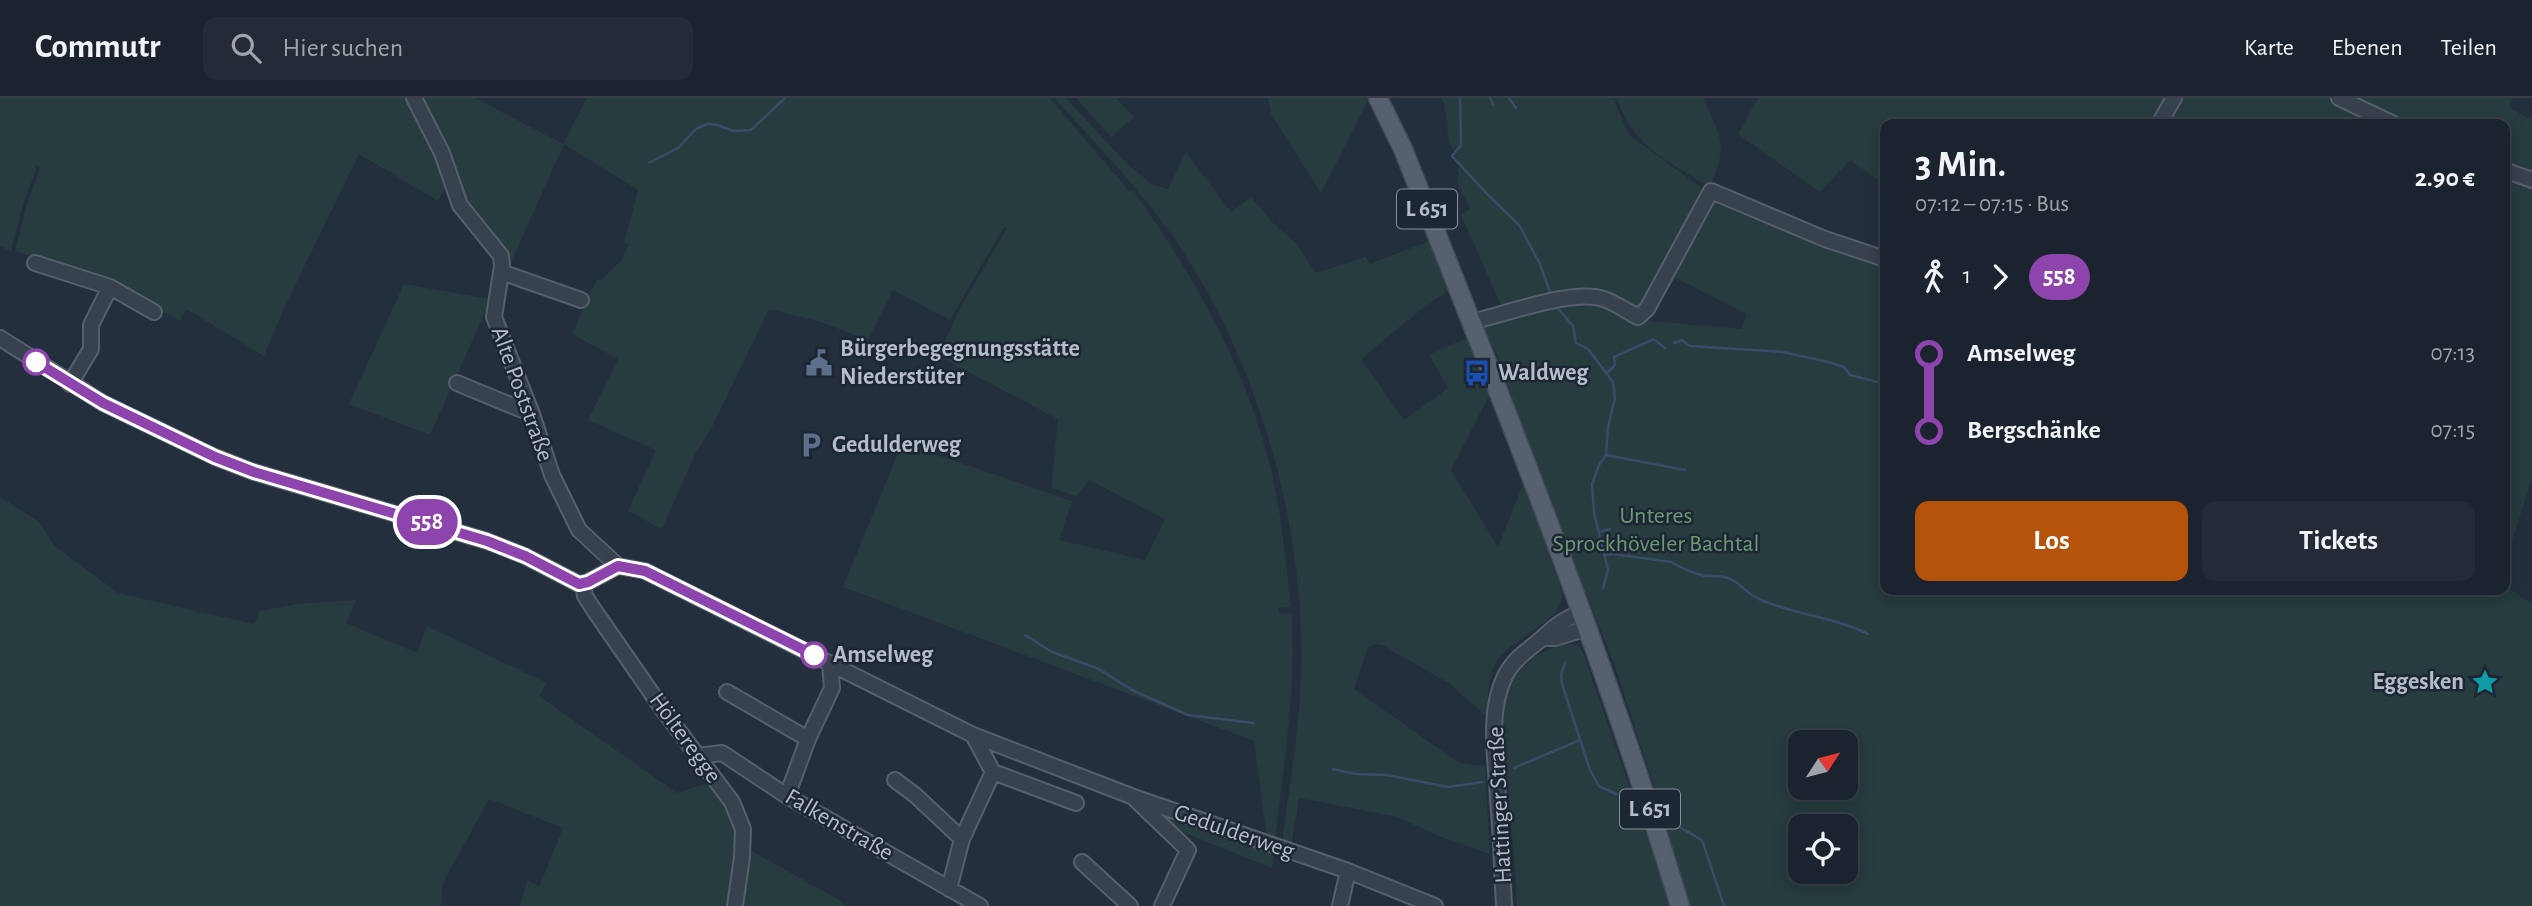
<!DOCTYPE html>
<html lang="de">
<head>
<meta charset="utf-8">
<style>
	:root { --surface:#1b232e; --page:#242b36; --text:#f1f3f6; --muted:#a0a4aa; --line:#39404a; --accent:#b45309 }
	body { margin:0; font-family:"Alegreya Sans",sans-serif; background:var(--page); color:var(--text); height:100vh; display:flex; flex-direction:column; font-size:26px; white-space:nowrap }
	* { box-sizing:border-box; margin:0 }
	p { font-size:23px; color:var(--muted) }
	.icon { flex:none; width:38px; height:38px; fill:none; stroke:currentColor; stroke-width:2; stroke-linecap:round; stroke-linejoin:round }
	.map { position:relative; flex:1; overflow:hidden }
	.sheet { position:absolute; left:1880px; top:21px; width:630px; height:476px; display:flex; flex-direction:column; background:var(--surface); border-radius:14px; box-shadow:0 4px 18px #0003,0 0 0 2px var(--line) }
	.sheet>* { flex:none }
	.badge { padding:0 14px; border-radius:23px; font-size:24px; line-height:46px }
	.needle { width:46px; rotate:54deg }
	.controls { position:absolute; left:1788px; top:632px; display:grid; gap:14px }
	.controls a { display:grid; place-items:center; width:70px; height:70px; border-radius:14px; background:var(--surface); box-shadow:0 4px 18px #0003,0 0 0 2px var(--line); font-size:35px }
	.map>.badge { position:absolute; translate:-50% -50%; box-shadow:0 0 0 4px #fff }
	.legs { display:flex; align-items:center; gap:10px; height:77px; padding:0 35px; font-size:23px }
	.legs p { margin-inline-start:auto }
	.headline { display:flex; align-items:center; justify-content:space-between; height:119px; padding:0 35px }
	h1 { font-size:38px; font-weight:700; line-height:52px }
	.primary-button { display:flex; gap:14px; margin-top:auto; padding:14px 35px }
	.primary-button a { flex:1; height:80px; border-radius:14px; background:var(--accent); color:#fff; font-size:28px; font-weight:700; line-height:80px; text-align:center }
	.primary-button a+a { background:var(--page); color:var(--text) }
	ul { padding:0 35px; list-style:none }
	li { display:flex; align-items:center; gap:24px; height:77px; font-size:26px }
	li i { display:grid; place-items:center; width:10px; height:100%; margin:0 9px; background:currentColor }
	li i::after { content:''; width:18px; height:18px; margin:-9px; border:5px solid; border-radius:50%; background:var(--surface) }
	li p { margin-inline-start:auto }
	li:first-child i { background:linear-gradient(#0000 50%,currentColor 0) }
	li:last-child i { background:linear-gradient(currentColor 50%,#0000 0) }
	header { display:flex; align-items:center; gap:42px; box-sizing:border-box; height:98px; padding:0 35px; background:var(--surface); border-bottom:2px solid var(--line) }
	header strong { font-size:33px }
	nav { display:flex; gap:38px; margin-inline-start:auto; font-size:24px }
	.search { width:490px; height:63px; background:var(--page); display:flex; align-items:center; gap:18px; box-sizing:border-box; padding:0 24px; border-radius:14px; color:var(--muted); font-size:26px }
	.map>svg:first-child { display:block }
	.green { fill:#263c3f; fill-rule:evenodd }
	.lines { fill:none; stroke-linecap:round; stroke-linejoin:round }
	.stream { stroke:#394c67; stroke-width:2.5 }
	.minor-casing { stroke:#565f6c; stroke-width:18 }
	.major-casing { stroke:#414a57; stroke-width:21 }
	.minor { stroke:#38414e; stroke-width:14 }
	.major { stroke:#56606e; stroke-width:18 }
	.line-1-casing { stroke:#fff; stroke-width:16 }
	.line-1 { stroke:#8e44ad; stroke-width:10 }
	.stop-1-dot { fill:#fff; stroke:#8e44ad; stroke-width:3.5 }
	.labels { text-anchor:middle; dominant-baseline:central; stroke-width:5; stroke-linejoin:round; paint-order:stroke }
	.shield { fill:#1d2633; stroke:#878f9c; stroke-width:2 }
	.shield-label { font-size:23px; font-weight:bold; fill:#b4bcc9 }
	.poi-label { font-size:24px; font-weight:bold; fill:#b4bcc9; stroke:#1d2633; text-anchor:start }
	.street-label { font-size:24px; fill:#b4bcc9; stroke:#1d2633 }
	.park-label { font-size:24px; fill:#6b9a76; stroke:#1d2633 }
	.stop-label { font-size:24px; font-weight:bold; fill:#b4bcc9; stroke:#1d2633; text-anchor:start }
</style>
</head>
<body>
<header>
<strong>Commutr</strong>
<div class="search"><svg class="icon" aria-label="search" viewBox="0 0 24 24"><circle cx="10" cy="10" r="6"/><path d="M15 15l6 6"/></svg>Hier suchen</div>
<nav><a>Karte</a><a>Ebenen</a><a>Teilen</a></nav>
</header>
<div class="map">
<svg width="2532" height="808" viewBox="0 0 2532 808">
	<rect width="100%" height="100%" fill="#242f3e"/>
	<path class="green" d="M0,0H410L448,84L438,103L359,56L284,210L264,258L186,211L180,223L112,185L15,153L27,106L39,73L40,69L35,67L36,72L23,106L11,153L0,148Z
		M420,0H475L563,46L587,0H1050L1130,94L1133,92C1194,178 1246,268 1271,372C1282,417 1286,464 1291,509L1278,510L1279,516L1292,515C1296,591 1284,666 1275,741L1267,739L1254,643L843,489L902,345L1072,403L1059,442L1145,462L1165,421L1089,382L1076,398L1051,390L1058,321L938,258L959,212L1007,130L1004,129L950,222L893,192L868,242L821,224L769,211L712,329L696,354L662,431L628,413L656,352L588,322L618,261L572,236L597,181L601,182L622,161L629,146L624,145L638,92L564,46L508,171L463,103Z
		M1055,0H1066L1127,66L1153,87L1168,91L1186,54L1231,114L1251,99L1273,125L1296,145L1316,175L1366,159L1370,166L1432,142L1448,193L1419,213L1361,261L1404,322L1448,290L1429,257L1466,240L1489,298L1451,372L1498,449L1524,384L1562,494C1565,525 1510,538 1495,566C1487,581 1488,603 1487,619L1449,585L1382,547L1375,546L1368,549L1354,591L1459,665L1485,668L1490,756L1441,739L1397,719L1299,700L1291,749L1282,746C1289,690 1299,634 1301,578C1306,426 1257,257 1169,133C1135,85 1093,44 1055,0Z
		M1076,0H1116L1134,19L1111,39Z
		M1268,0H1369L1321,95L1271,16Z
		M1441,0H1613L1629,37L1702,90L1705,95L1645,219L1650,223L1741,231L1747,216L1668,176L1713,94L1885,163V492H2504V487L2532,506V808H1689L1659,704L1615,568L1516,316C1508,285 1499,253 1479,227L1503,212L1461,117L1470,111L1458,86L1459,64L1449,44L1444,4ZM1801,644H1846V690H1801ZM1801,728H1846V774H1801Z
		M1617,0H1703C1722,42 1728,45 1710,89C1670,65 1631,47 1617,0Z
		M1758,0H2172L2159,26H1885V87L1850,62L1820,94L1738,36Z
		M2177,0H2336L2390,26H2166Z
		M2343,0H2513L2509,10L2532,22V80L2504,70V26H2399Z
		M2504,74L2532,84V380L2504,469Z
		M404,186L491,201L430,337L349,306Z
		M0,399L38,423L55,448L118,495L254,526L260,513L297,506L356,502L346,525L417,555L427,528L547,585L539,598L677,695L711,684L729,707L738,734L732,808H520L527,782L539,789L563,730L489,701L443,785L441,808H0Z
		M1572,546L1578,547L1582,552L1671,808H1517C1516,765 1510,722 1507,680C1504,652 1498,622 1507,595C1517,567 1544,548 1572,546Z
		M1145,705L1275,750L1272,770L1182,734Z
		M748,751L836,800L846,808H738Z"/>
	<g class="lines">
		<path class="stream" d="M1460,0L1461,47L1452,58L1489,98L1519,127L1540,166L1551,197
			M1490,0L1493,6
			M1509,0L1516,10
			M649,65L678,50L696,31L707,26L717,27L733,33L751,32L785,0
			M1555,207L1573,228L1576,245L1588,251L1613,284L1615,300L1608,329L1606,357L1599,367L1592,386L1594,415L1608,472L1603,490
			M1674,245L1682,242L1690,248L1783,254L1828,264L1844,269L1850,277L1885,286
			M1606,276L1615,267L1614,259L1654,241L1665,250
			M1606,357L1685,372
			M1599,434L1610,431
			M1606,457L1612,456L1672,464C1678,469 1698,477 1706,478C1714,478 1720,477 1728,480C1740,484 1747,496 1759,501C1794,517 1835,519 1868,536
			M1025,537L1052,554L1099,571L1132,592L1188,617L1254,625
			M1565,566L1561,576L1562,586L1590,672L1599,688L1616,696
			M1514,670L1580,642
			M1333,671L1356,676L1387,677L1448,689L1483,684
			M1681,730L1702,742L1724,808"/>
		<g class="minor-casing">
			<path id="minor" d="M414,0L442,55L460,107L501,158L502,168L494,219L532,316L552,377L579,432L618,468
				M2339,0L2394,26
				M2159,26L2174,0
				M2504,72L2532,82
				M35,165L110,189L154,214
				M501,174L581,202
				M1470,224C1504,217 1573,190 1604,201C1615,205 1627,213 1638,219L1647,211L1711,93L1825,141L1885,161
				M0,240L103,305L215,359L254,374L487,443L525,458L579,486L588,484L618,468L645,473L973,637L1131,698L1348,773L1435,808
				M457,285L532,316
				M70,286L91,251V227L110,189
				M583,486L585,498L594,512L664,613L732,704L743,731L742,759L735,808
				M1543,540H1555L1588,530
				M727,594L808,641
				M697,658L722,655L787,698L980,808
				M993,674L1076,705
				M895,682L915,697L962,741
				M787,698L808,641L832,590L830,565
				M1135,701L1188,752L1162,808
				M1082,764L1130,808
				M949,791L962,741L993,674L973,637
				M1340,808L1348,773
				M1504,808C1502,772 1501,736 1498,700C1496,661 1487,615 1505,578C1514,560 1528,553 1542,540C1558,526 1561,523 1582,514"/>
		</g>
		<g class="major-casing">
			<path id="major" d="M1378,0L1403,51C1502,301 1602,551 1680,808"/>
		</g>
		<use href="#minor" class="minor"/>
		<use href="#major" class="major"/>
	</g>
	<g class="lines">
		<g class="line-1-casing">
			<path id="line-1" d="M36,264L103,305L215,359L254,374L487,443L525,458L579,486L588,484L618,468L645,473L814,557"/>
		</g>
		<use href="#line-1" class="line-1"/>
	</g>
	<defs>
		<g id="civic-bare" transform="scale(2.1)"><path d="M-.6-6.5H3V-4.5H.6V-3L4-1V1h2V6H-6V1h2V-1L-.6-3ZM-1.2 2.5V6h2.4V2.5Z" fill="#5c6f8a" stroke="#1d2633" stroke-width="2.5" paint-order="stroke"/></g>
		<g id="bus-bare" transform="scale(2.1)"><path d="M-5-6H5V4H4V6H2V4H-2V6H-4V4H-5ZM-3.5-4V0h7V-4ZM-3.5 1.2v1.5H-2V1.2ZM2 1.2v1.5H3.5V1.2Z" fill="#1a4fb4" stroke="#1d2633" stroke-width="2.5" paint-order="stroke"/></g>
		<g id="parking-bare" transform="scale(2.1)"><path d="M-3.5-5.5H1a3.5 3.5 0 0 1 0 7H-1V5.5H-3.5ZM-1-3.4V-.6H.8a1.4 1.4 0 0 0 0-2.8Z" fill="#5c6f8a" stroke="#1d2633" stroke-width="2.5" paint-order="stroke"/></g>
		<g id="sight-bare" transform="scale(2.1)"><path d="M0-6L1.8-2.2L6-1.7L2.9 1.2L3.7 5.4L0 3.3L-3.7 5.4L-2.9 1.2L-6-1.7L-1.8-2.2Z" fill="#0f9aa8" stroke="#1d2633" stroke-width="2.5" paint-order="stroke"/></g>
	</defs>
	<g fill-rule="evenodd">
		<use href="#civic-bare" x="819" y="265"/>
		<use href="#bus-bare" x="1477" y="275"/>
		<use href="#parking-bare" x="811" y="347"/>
		<use href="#sight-bare" x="2485" y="584"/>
	</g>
	<g class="stop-1-dot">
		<circle cx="36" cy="264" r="12"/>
		<circle cx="814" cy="557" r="12"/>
	</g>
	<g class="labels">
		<g class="shield">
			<rect x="1397" y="91.5" width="60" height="39" rx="5"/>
			<rect x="1620" y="691.5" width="60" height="39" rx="5"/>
		</g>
		<g class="shield-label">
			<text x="1427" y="111">L 651</text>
			<text x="1650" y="711">L 651</text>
		</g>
		<g class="poi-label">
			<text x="840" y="251">Bürgerbegegnungsstätte<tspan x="840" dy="28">Niederstüter</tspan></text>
			<text x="1498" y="275">Waldweg</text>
			<text x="832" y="347">Gedulderweg</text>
			<text x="2464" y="584" text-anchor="end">Eggesken</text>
		</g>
		<g class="street-label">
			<text transform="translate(522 296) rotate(70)">Alte Poststraße</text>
			<text transform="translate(685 640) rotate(54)">Hölteregge</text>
			<text transform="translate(1500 707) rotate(-93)">Hattinger Straße</text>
			<text transform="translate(839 727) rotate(30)">Falkenstraße</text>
			<text transform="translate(1234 734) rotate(19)">Gedulderweg</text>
		</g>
		<g class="park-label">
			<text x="1656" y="418">Unteres<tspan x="1656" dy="28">Sprockhöveler Bachtal</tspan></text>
		</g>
		<g class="stop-label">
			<text x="833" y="557">Amselweg</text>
		</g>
	</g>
</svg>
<div class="controls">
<a><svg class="needle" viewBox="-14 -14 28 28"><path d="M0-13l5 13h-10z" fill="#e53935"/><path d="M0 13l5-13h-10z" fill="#a0a4aa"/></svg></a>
<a><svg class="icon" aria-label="locate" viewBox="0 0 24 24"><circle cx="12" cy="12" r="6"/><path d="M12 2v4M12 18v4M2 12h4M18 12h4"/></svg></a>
</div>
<b class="badge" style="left:427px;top:424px;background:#8e44ad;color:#fff">558</b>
<section class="sheet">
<div class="headline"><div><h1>3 Min.</h1><p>07:12 – 07:15 · Bus</p></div><b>2.90 €</b></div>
<div class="legs"><svg class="icon" aria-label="walk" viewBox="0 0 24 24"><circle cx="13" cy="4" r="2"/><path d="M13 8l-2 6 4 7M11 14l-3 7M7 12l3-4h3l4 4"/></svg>1<svg class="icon" aria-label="forward" viewBox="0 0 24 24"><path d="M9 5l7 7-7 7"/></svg><b class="badge" style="background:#8e44ad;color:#fff">558</b></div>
<ul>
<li><i style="color:#8e44ad"></i><b>Amselweg</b><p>07:13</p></li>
<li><i style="color:#8e44ad"></i><b>Bergschänke</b><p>07:15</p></li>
</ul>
<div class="primary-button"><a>Los</a><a>Tickets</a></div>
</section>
</div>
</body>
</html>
